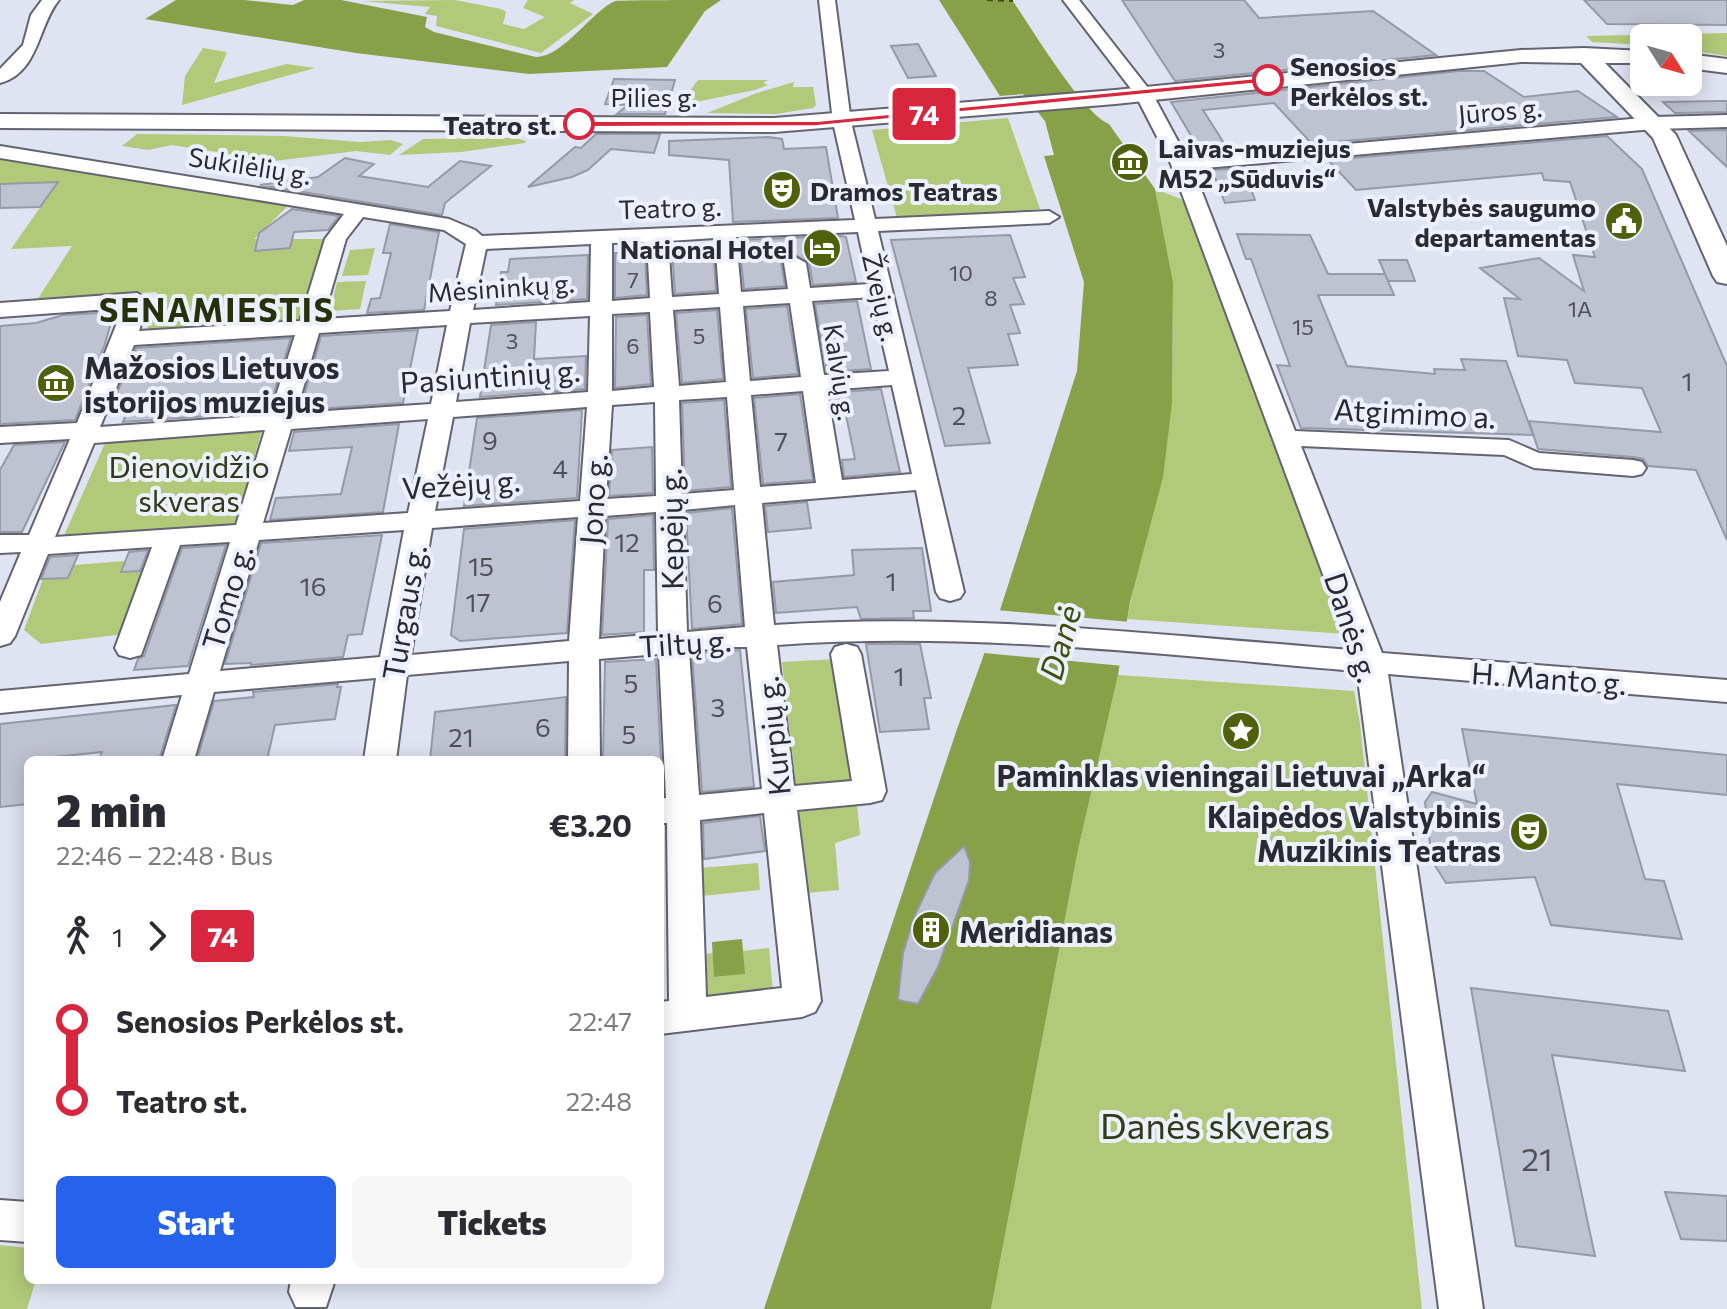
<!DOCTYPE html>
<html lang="en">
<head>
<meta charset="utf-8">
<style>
	:root { --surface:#fff; --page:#f7f7f7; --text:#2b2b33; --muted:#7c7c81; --accent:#2563eb }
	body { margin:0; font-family:Commissioner,sans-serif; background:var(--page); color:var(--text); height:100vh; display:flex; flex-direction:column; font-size:30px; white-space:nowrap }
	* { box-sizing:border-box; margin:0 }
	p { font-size:26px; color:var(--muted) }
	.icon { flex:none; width:44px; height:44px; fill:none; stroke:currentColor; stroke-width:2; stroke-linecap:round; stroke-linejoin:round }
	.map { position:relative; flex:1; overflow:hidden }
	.drawer { position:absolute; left:24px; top:756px; width:640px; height:528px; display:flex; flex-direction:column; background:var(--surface); border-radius:12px; box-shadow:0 4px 20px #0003 }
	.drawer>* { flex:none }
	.badge { padding:0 16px; border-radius:6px; font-size:28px; line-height:52px }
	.needle { width:52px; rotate:127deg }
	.buttons { position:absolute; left:1630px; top:24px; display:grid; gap:16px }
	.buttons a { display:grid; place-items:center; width:72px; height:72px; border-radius:12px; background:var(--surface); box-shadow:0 4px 20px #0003; font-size:40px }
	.map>.badge { position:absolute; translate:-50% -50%; box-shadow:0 0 0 4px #fff }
	.legs { display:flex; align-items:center; gap:12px; height:88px; padding:0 32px; font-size:26px }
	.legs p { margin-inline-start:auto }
	.overview { display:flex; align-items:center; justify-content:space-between; height:136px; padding:0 32px }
	h1 { font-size:44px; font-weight:800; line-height:60px }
	.action { display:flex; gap:16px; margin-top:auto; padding:16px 32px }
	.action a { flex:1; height:92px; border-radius:12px; background:var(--accent); color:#fff; font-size:32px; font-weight:800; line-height:92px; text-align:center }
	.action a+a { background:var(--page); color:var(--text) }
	ul { padding:0 32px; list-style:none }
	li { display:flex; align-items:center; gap:28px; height:80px; font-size:30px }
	li i { display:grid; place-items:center; width:12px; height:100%; margin:0 10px; background:currentColor }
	li i::after { content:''; width:20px; height:20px; margin:-10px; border:6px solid; border-radius:50%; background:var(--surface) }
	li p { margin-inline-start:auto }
	li:first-child i { background:linear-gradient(#0000 50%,currentColor 0) }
	li:last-child i { background:linear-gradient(currentColor 50%,#0000 0) }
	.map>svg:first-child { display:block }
	.green { fill:#b2c979 }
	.water { fill:#88a047 }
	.pier { fill:#e0e3f2 }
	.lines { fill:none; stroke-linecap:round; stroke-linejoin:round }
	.ferry { stroke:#3e4d0a; stroke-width:2; stroke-dasharray:6 5; stroke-linecap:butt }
	.building { fill:#bfc2d0; stroke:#9699a6; stroke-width:2 }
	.minor-casing { stroke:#626571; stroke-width:4 }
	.major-casing { stroke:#626571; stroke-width:4 }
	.minor { fill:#fff; fill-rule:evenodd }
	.major { fill:#fff; fill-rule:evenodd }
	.line-1 { fill:#d7263d; stroke:#fff; stroke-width:2 }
	.stop-1-dot { fill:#fff; stroke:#d7263d; stroke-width:4 }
	.labels { text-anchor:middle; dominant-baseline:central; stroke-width:8; stroke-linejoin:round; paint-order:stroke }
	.far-number-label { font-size:22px; fill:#4f5159 }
	.far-stop-label { font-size:26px; font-weight:bold; fill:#2a2b31; stroke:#edf1ff; text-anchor:start }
	.far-street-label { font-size:26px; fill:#2a2b31; stroke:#edf1ff }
	.far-poi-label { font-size:26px; font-weight:bold; fill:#2a2b31; stroke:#edf1ff; text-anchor:start }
	.number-label { font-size:26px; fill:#4f5159 }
	.poi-label { font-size:30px; font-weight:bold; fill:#2a2b31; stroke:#edf1ff; text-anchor:start }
	.street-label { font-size:30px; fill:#2a2b31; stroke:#edf1ff }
	.park-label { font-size:30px; fill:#313b15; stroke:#edf1ff }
	.far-district-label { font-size:32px; font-weight:bold; letter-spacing:2px; fill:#263009; stroke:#edf1ff }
	.water-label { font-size:32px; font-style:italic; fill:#3e4d0a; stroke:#edf1ff }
	.near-number-label { font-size:32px; fill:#4f5159 }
	.near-park-label { font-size:36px; fill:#313b15; stroke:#edf1ff }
</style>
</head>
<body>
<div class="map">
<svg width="1727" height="1309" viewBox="0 0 1727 1309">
	<rect width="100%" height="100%" fill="#e0e3f2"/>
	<path class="green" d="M455,0L501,9L506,12L503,24L524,29L545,17L523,8L528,0H574L570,3L593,14L541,53L436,26L437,16L425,14L430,7L362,1Z
		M1727,33V56L1688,50V38H1644V45L1592,42L1586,36Z
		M203,48L227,52L214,83L287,64L315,68L182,105L185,76Z
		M698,80H768L763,83L768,85L755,90L686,104V96Z
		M794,82L793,87H813L816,105L813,108L776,114L707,113L757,93Z
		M1008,118L1040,209L897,218L872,130Z
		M137,134L284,136L360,142L391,140L403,144L390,155L356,151L274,161L172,145L148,150L122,146Z
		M516,138L526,141L525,143L461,152L399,155L423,139Z
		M0,159L289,205L254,239H328L300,324L188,331L147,329L157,292L37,300L72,246L11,249L58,182L0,186Z
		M1155,189L1197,205L1360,635L1127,619L1172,403L1173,282Z
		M375,248L368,275L342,276L350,250Z
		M366,281L360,309L330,311L337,282Z
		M262,430L235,526L63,538L106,441Z
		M125,561L121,572L151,570L125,634L41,644L24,630L43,579L67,578L74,565Z
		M836,659L853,782L796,787L782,662Z
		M1118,675L1354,691L1360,724L1422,1309H991L1078,850Z
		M857,804L860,835L835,843L839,890L806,893L795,810Z
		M758,863L760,890L702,896L700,868Z
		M769,948L773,993L706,1000L704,954L713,953L715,977L744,974L743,951Z
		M0,1245L28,1248V1280H36L27,1309H0Z"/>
	<path class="water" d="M176,0H244L293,5L304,0H341L427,17L425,27L434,32L536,57C563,57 592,11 615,1C630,0 701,0 721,0L705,11L667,67L529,74L356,53L145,19Z
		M939,0H1012C1031,27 1082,113 1109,124L1155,189L1173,282L1172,403L1163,477L1130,602L1118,675L1078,850L991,1309H764L957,729L1000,610L1077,371L1084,282L1044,156L1054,155L1045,121L1023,94L1000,96Z
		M742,939L745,974L714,977L712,942Z"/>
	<path class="pier" d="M996,610L1131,622L1124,666L984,653Z"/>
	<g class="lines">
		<path class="ferry" d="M987,0L1013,1"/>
	</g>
	<path class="building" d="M1122,0H1244L1259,18L1373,11L1436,55L1175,81Z
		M1584,0H1727V25L1607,24Z
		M918,44L936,76L908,78L891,46Z
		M1459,71H1484L1524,97L1578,91L1617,117L1312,144L1274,103L1203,110L1229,151L1202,154L1171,102Z
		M614,79L675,80L665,114H617L628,105L605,104Z
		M1719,101H1727V112L1675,113L1663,102Z
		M1727,130V167L1689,131Z
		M596,134H660L654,153L611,149L588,170L572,177L528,187L575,147L581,148Z
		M1607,136L1642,169L1727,366V540L1696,470L1648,466L1643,459L1633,457L1538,449L1529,421L1661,432L1642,388L1575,383L1567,360L1518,356L1504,298L1520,299L1480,268L1539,258L1584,291L1573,255L1595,257L1570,182L1544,180L1542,173L1356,190L1328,160Z
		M768,137L782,139L784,149L826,147L838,218L733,222L729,160L669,155V141Z
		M345,158L374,164L359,176L428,187L460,161L491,166L445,203L442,215L260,185L318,177Z
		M1243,168L1255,200L1225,203L1212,170Z
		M58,182L40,207L0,208V184Z
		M292,209L339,216L328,230L294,232L290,248L255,251L259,233Z
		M390,224L439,232L424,310L367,313L371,299L380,298L391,253H383Z
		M1237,234L1310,235L1328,274H1385L1394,295H1318L1347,366L1435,374L1434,369L1465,370L1461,359L1506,361L1533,435L1301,428L1277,365L1290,366L1251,259H1246Z
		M1010,235L1025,277L1013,278L1024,304L1010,305L1020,333L1008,334L1018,365L968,368L990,443L945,446L891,240Z
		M841,236L846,237L856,282L813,285L809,263L794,254L781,262L785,286L744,289L739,240Z
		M713,246L716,291L675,294L672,249Z
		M645,252L647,295L615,298V253Z
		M588,255L587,299L496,305L501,272H508L510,259Z
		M1379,260H1407L1415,281H1388Z
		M857,301L871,369L827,372L815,304Z
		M787,306L798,374L753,378L746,309Z
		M717,310L723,379L682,383L676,313Z
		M114,312L105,344L75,420L0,424V326L36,323L63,315Z
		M647,315L651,384L615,388L616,317Z
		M536,322L534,359L586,356L585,389L480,397L491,325Z
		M418,330L403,403L300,410L321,336Z
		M291,338L268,412L123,422L128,409L110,410L136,348Z
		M881,389L900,472L844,477L842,460L855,459L846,415H834L830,393Z
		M800,394L813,480L763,484L754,398Z
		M724,400L731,487L685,491L682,403Z
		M582,410L577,498L464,506L477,418Z
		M399,424L383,512L270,520L276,498L341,494L352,447L289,451L294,432Z
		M65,442L22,532H0V470L14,445Z
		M652,447L653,493L609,496L612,450Z
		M807,502L811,528L768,532L765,506Z
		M732,508L742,624L692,629L686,513Z
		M653,515L654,570H644V632L602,635L608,519Z
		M575,520L567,633L460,641L451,635L464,529Z
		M382,535L362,634L348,635L343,657L251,665V663L225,664L261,543Z
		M226,545L188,666L134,670L138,659L144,656L182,548Z
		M922,548L931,611H913L914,618L861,619L857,607L776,613L773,582L854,575L852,550Z
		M148,550L140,571L121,572L129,552Z
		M78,555L68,578L41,579L50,557Z
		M866,644H920L931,698H924L929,729L880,732Z
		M740,650L754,787L702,792L692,654Z
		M656,659L661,760H603L605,662Z
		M338,684L337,687H341L335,719L275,725L267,760H197L214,701L254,697L253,692Z
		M566,697L565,760H430L435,712Z
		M176,705L159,760H99L102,752L28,760V804L0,807V724Z
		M1462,729L1727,755V795L1617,784L1645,879L1664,881L1682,939L1551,925L1535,877L1446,883L1432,861L1425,802L1432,792L1477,804Z
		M760,816L765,851L704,859L703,823Z
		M964,846L970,862L969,880L938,967L918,1004L898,1000L903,953L915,915L935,873Z
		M1471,988L1668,1011L1685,1071L1552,1055L1595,1256L1516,1246Z
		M1665,1192L1727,1196V1241L1681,1239Z"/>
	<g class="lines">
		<g class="minor-casing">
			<path id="minor" d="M42,0H59C38,25 39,73 0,83V69L23,45L31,15Z
				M819,0H835L851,122L875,219L1049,211L1059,217L1049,223L878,231L964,592L960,598L950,601L940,598L936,592L916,490L762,503L774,625C967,612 1159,635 1351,650L1171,164L1135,94L1063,0H1079L1152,93L1187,158L1654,117L1727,115V127L1654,129L1193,169L1295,431L1509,440L1539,453L1633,460L1642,462L1646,468L1642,474L1633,476L1534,468L1504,455L1301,446L1382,653L1727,680V702L1388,674L1483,1309H1439L1357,671C1164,655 971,631 777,645L794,786L852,781L831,654L835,647L846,644L857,647L861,654L886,791L882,800L870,803L797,810L821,1001L815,1012L802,1017L660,1034V1002L669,1001L667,823H660V799L666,798L659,654L599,659L600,760H568L569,661L407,675L396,760H364L376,678L214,692L194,760H162L182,695L0,713V691L189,674L230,542L180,545L141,655L130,658L119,655L115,648L152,547L48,554L15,636L10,643L0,646V602L21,552L0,553V535H29L70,439L0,443V427L77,423L123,308L0,317V303L137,293L148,300L139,331L300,321L325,239L344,214L0,158V146L449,219L475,230L482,236L855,220L833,122ZM363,217L444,230L466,244L450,311L323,319L346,239ZM858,232L869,284L810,288L806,263L795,257L784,263L788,289L741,292L736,237ZM715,238L719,294L672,297L668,241ZM647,242L650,298L612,301V243ZM591,244L590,302L473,310L486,249ZM872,297L889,371L824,375L812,301ZM790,303L801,377L750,381L743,306ZM720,307L726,382L679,386L673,310ZM650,312L654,387L612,391V314ZM590,316L588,392L456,402L470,323ZM447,325L431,404L296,413L319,333ZM295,335L270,415L100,427L134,345ZM892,385L912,474L842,480L827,390ZM803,391L816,483L760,487L751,395ZM727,397L734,490L682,494L679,400ZM655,402L656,496L606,499L612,405ZM587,407L580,501L435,511L453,417ZM428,419L408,513L263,523L291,429ZM265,430L236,525L55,537L94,443ZM735,505L745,627L687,632L683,510ZM656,512L658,634L599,639L605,516ZM578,517L569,641L411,655L432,528ZM404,530L380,657L220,671L259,540ZM736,647H747L762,789L699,795L689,651ZM764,813L782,988L706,997L700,820Z
				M0,1200L28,1202V1242L0,1240Z
				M291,1280H335L326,1307H296L289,1292Z"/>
		</g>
		<g class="major-casing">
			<path id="major" d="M1584,48L1644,51V63H1605L1676,135L1727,246V284L1717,282L1713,276L1653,138L1581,63L1521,62L1115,104L774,132L0,128V114L774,118L1115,90L1521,50Z
				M1688,54L1727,59V73L1688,68Z"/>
		</g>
		<use href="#minor" class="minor"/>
		<use href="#major" class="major"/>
	</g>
	<path class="line-1" d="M1268,77L1271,82L817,126L579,127L574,124L579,121H817Z"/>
	<defs>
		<g id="museum-disc" transform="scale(2)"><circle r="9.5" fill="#4f620b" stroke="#edf1ff"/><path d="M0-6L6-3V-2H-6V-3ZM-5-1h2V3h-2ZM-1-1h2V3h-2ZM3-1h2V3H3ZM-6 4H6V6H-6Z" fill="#fff"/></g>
		<g id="theatre-disc" transform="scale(2)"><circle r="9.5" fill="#4f620b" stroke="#edf1ff"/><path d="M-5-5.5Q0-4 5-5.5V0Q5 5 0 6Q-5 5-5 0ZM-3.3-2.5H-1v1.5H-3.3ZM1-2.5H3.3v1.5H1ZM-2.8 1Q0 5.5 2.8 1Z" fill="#fff"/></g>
		<g id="civic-disc" transform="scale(2)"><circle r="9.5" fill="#4f620b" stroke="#edf1ff"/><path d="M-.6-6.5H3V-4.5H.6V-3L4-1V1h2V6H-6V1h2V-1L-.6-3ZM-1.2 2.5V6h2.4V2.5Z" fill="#fff"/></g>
		<g id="hotel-disc" transform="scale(2)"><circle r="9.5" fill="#4f620b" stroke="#edf1ff"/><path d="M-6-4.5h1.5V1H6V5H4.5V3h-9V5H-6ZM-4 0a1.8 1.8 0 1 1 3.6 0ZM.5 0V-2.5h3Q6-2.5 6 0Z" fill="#fff"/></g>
		<g id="sight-disc" transform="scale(2)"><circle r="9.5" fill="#4f620b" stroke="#edf1ff"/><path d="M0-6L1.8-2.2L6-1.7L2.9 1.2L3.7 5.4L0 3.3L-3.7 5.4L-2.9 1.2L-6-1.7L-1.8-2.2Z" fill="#fff"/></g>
		<g id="building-disc" transform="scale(2)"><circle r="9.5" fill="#4f620b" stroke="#edf1ff"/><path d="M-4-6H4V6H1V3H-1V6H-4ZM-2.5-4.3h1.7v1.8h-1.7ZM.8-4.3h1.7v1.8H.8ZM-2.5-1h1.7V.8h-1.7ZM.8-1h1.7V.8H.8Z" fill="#fff"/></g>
	</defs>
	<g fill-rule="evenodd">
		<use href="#museum-disc" x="1130" y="162"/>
		<use href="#theatre-disc" x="782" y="190"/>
		<use href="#civic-disc" x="1624" y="221"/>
		<use href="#hotel-disc" x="822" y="248"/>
		<use href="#museum-disc" x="56" y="383"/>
		<use href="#sight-disc" x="1241" y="731"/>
		<use href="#theatre-disc" x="1529" y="832"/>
		<use href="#building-disc" x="931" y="930"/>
	</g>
	<g class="stop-1-dot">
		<circle cx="1268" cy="80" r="14"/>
		<circle cx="579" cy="124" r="14"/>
	</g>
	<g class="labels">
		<g class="far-number-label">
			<text x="1219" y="49">3</text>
			<text x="961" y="272">10</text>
			<text x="633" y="279">7</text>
			<text x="991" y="297">8</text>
			<text x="1580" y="308">1A</text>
			<text x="1303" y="326">15</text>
			<text x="699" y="335">5</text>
			<text x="512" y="340">3</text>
			<text x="633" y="345">6</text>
		</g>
		<g class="far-stop-label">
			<text x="1290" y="65">Senosios<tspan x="1290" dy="30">Perkėlos st.</tspan></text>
			<text x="557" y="124" text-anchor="end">Teatro st.</text>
		</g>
		<g class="far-street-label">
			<text x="654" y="96">Pilies g.</text>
			<text transform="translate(1500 110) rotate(-5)">Jūros g.</text>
			<text transform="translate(250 165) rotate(9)">Sukilėlių g.</text>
			<text transform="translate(670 207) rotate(-2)">Teatro g.</text>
			<text transform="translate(501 287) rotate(-4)">Mėsininkų g.</text>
			<text transform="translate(882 297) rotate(77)">Žvejų g.</text>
			<text transform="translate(841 372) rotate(81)">Kalvių g.</text>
		</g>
		<g class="far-poi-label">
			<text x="1158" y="147">Laivas-muziejus<tspan x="1158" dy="30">M52 „Sūduvis“</tspan></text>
			<text x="810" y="190">Dramos Teatras</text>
			<text x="1596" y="206" text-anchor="end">Valstybės saugumo<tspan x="1596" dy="30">departamentas</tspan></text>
			<text x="794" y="248" text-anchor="end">National Hotel</text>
		</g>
		<g class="number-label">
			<text x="1687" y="380">1</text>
			<text x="959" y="414">2</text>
			<text x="490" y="439">9</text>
			<text x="781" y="440">7</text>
			<text x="560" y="467">4</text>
			<text x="627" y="541">12</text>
			<text x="481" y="565">15</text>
			<text x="891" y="580">1</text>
			<text x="313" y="585">16</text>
			<text x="478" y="601">17</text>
			<text x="715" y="602">6</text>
			<text x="899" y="675">1</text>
			<text x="631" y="682">5</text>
			<text x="718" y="706">3</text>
			<text x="543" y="726">6</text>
			<text x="629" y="733">5</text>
			<text x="461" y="736">21</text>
		</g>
		<g class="poi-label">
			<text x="84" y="366">Mažosios Lietuvos<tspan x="84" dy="34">istorijos muziejus</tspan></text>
			<text x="1241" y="774" text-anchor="middle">Paminklas vieningai Lietuvai „Arka“</text>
			<text x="1501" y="815" text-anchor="end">Klaipėdos Valstybinis<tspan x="1501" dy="34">Muzikinis Teatras</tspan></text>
			<text x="959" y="930">Meridianas</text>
		</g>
		<g class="street-label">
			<text transform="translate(490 375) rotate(-4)">Pasiuntinių g.</text>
			<text transform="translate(1415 412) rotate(3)">Atgimimo a.</text>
			<text transform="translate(461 483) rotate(-4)">Vežėjų g.</text>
			<text transform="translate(592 499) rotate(-86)">Jono g.</text>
			<text transform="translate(670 529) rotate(-91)">Kepėjų g.</text>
			<text transform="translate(226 597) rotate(-73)">Tomo g.</text>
			<text transform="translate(403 612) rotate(-80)">Turgaus g.</text>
			<text transform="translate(1353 627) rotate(72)">Danės g.</text>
			<text transform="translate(685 642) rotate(-4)">Tiltų g.</text>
			<text transform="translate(1549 677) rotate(4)">H. Manto g.</text>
			<text transform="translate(772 736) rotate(-96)">Kurpių g.</text>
		</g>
		<g class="park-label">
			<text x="189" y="465">Dienovidžio<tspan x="189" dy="34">skveras</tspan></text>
		</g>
		<g class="far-district-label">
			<text x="217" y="309">SENAMIESTIS</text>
		</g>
		<g class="water-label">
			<text transform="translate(1059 642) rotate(-74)">Danė</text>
		</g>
		<g class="near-number-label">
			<text x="1537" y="1158">21</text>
		</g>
		<g class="near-park-label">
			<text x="1215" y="1124">Danės skveras</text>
		</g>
	</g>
</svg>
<div class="buttons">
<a><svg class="needle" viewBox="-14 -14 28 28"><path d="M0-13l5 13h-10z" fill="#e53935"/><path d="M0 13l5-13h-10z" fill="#7c7c81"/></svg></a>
</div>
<b class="badge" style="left:924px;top:114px;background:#d7263d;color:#fff">74</b>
<section class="drawer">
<div class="overview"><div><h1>2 min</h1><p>22:46 – 22:48 · Bus</p></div><b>€3.20</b></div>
<div class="legs"><svg class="icon" aria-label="walk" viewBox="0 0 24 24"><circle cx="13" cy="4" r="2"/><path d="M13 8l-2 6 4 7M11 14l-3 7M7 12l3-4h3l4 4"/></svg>1<svg class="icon" aria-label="forward" viewBox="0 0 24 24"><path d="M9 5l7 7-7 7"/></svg><b class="badge" style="background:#d7263d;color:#fff">74</b></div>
<ul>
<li><i style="color:#d7263d"></i><b>Senosios Perkėlos st.</b><p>22:47</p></li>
<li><i style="color:#d7263d"></i><b>Teatro st.</b><p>22:48</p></li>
</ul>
<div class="action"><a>Start</a><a>Tickets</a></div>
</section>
</div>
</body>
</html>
